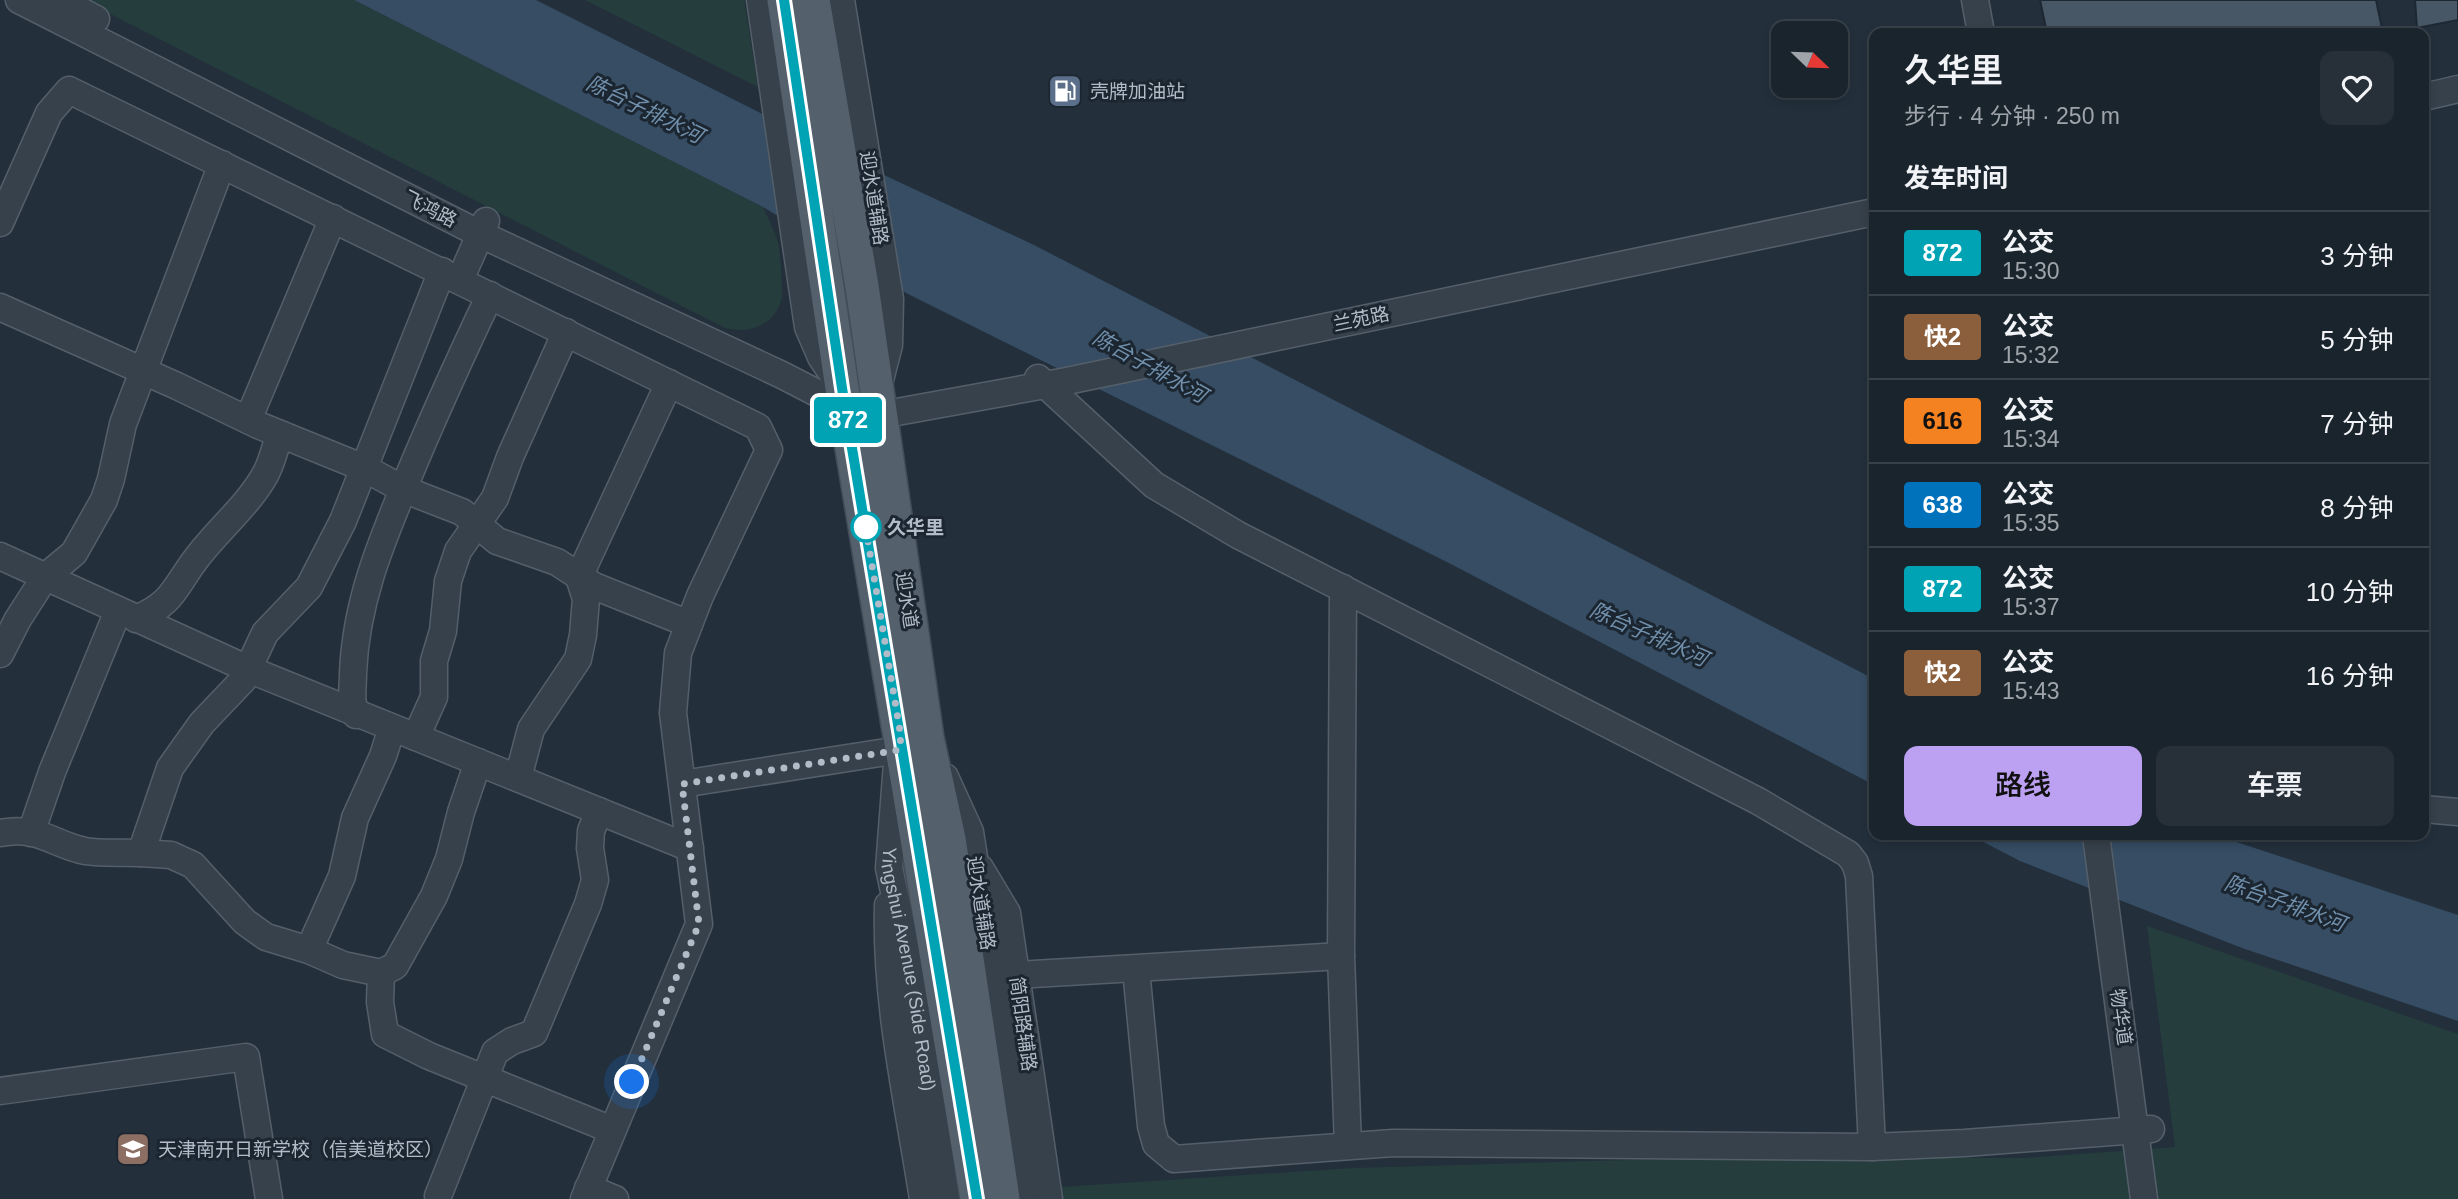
<!DOCTYPE html>
<html lang="zh">
<head>
<meta charset="utf-8">
<style>
	:root { --surface:#1a242d; --page:#273039; --text:#f1f3f6; --muted:#9fa4aa; --line:#384149; --accent:#bca0f2 }
	body { margin:0; font-family:Helvetica,"Noto Sans SC",sans-serif; background:var(--page); color:var(--text); height:100vh; display:flex; flex-direction:column; font-size:26px; white-space:nowrap }
	* { box-sizing:border-box; margin:0 }
	p { font-size:23px; color:var(--muted) }
	.icon { flex:none; width:38px; height:38px; fill:none; stroke:currentColor; stroke-width:2; stroke-linecap:round; stroke-linejoin:round }
	.map { position:relative; flex:1; overflow:hidden }
	.panel { position:absolute; left:1869px; top:28px; width:560px; height:812px; display:flex; flex-direction:column; background:var(--surface); border-radius:14px; box-shadow:0 4px 10px #0003,0 0 0 2px var(--line) }
	.panel>* { flex:none }
	.badge { padding:0 14px; border-radius:5px; font-size:24px; line-height:46px }
	.needle { width:46px; rotate:113deg }
	.buttons { position:absolute; left:1771px; top:21px; display:grid; gap:14px }
	.buttons a { display:grid; place-items:center; width:77px; height:77px; border-radius:14px; background:var(--surface); box-shadow:0 4px 10px #0003,0 0 0 2px var(--line); font-size:35px }
	.you { position:absolute; width:35px; height:35px; margin:-18px; border:5px solid #fff; border-radius:50%; background:#1a73e8; box-shadow:0 0 0 10px #1a73e833 }
	.map>.badge { position:absolute; translate:-50% -50%; box-shadow:0 0 0 4px #fff }
	h2 { padding:0 35px; font-size:26px; line-height:63px }
	.round { display:grid; place-items:center; flex:none; width:74px; height:74px; border-radius:14px; background:var(--page) }
	.headline { display:flex; align-items:center; justify-content:space-between; height:119px; padding:0 35px }
	h1 { font-size:33px; font-weight:600; line-height:52px }
	.cta { display:flex; gap:14px; margin-top:auto; padding:14px 35px }
	.cta a { flex:1; height:80px; border-radius:14px; background:var(--accent); color:#111; font-size:28px; font-weight:600; line-height:80px; text-align:center }
	.cta a+a { background:var(--page); color:var(--text) }
	ul { padding:0; list-style:none }
	li { display:flex; align-items:center; gap:21px; height:84px; padding:0 35px; border-top:2px solid var(--line) }
	li div { flex:1 }
	li b { display:block; font-size:26px }
	li em { font-style:normal }
	li .badge { min-width:77px; font-weight:700; text-align:center }
	.map>svg:first-child { display:block }
	.green { fill:#253d3d }
	.water { fill:#364d64 }
	.building { fill:#485765; stroke:#1e2833; stroke-width:2 }
	.lines { fill:none; stroke-linecap:round; stroke-linejoin:round }
	.minor-casing { stroke:#555f6a; stroke-width:29 }
	.major-casing { stroke:#434d58; stroke-width:36 }
	.minor { stroke:#36414c; stroke-width:26 }
	.major { stroke:#54616d; stroke-width:33 }
	.line-casing { stroke:#fff; stroke-width:16 }
	.line { stroke:#00a3b4; stroke-width:10 }
	.walk { stroke:#b2bcc8; stroke-width:7; stroke-dasharray:0 12.6 }
	.stop-dot { fill:#fff; stroke:#00a3b4; stroke-width:3.5 }
	.labels { text-anchor:middle; dominant-baseline:central; stroke-width:6; stroke-linejoin:round; paint-order:stroke }
	.poi-label { font-size:19px; fill:#b2bcc8; stroke:#1c2631; text-anchor:start }
	.street-label { font-size:19px; fill:#b2bcc8; stroke:#1c2631 }
	.stop-label { font-size:19px; font-weight:bold; fill:#b2bcc8; stroke:#1c2631; text-anchor:start }
	.water-label { font-size:21px; font-style:italic; fill:#7190ac; stroke:#1c2631 }
</style>
</head>
<body>
<div class="map">
<svg width="2458" height="1199" viewBox="0 0 2458 1199">
	<rect width="100%" height="100%" fill="#23303c"/>
	<path class="green" d="M83,0H354L763,207C768,218 774,230 778,242C780,250 780,260 781,269C781,278 783,287 782,296C777,325 750,334 725,328Z
		M586,0H744L758,87L585,0Z
		M2147,926L2458,1034V1199H1063L1061,1187L1354,1168L1695,1158H2025L2175,1147Z"/>
	<path class="water" d="M354,0H536L886,176L1034,245L1874,679V785L1447,562L908,294L763,207Z
		M1970,835H2215L2458,915V1021L2242,948L2020,861Z"/>
	<path class="building" d="M2040,0H2376L2383,33H2047Z
		M2415,0H2458V20L2417,28Z"/>
	<g class="lines">
		<g class="minor-casing">
			<g id="minor">
				<path d="M19,0L480,234L782,375L846,408L861,411L897,412L1067,381L1874,212"/>
				<path d="M60,0L96,19"/>
				<path d="M760,0L808,327L821,357L840,385"/>
				<path d="M841,0L890,299L889,345L879,384"/>
				<path d="M1975,0L1981,33"/>
				<path d="M2424,97L2458,89"/>
				<path d="M0,223L49,113L69,90L758,427L769,450L700,596L678,653L673,713L699,924L584,1199"/>
				<path d="M460,280L486,221"/>
				<path d="M0,307L177,386L258,425L364,468L403,489L462,512L497,541L557,562L594,586L689,624"/>
				<path d="M1038,378L1154,485L1238,535L1758,801L1848,854L1855,863L1859,876L1872,1147"/>
				<path d="M248,420L333,218"/>
				<path d="M0,556L248,669L690,848"/>
				<path d="M1343,588L1341,956L1348,1146"/>
				<path d="M136,619C175,603 175,585 199,555C220,528 248,505 265,475C272,463 275,447 280,434"/>
				<path d="M0,654L18,619L45,577L74,553L104,500L111,479L123,424L222,164"/>
				<path d="M356,715C350,701 353,688 353,673C356,602 380,545 407,480C433,417 461,356 490,295"/>
				<path d="M416,737L434,697V661L443,631L448,581L458,551L495,498L510,457L566,332"/>
				<path id="s1" d="M897,763L889,868L913,981L946,1199"/>
				<path d="M945,777L970,832L1028,1199"/>
				<path d="M518,778L531,729L578,659L583,635L586,599L579,577L669,383"/>
				<path d="M682,784L899,750"/>
				<path d="M2424,809L2458,812"/>
				<path d="M0,833C38,825 54,845 85,851C103,854 123,852 141,853L170,768L202,723L243,680L265,633L309,587L343,521L442,271"/>
				<path d="M31,833L52,772L118,611"/>
				<path d="M2096,835L2144,1199"/>
				<path d="M141,853L171,855L193,865L245,922L266,937L309,950L343,965L381,973L380,1002L385,1034L429,1056L612,1130"/>
				<path d="M980,868L1007,913L1049,1199"/>
				<path d="M888,905C885,1003 908,1102 923,1199"/>
				<path d="M309,950L342,876L355,818L383,756L392,728"/>
				<path d="M1136,969L1151,1126L1156,1144L1174,1159L1393,1143L1872,1147L1965,1143L2151,1129"/>
				<path d="M381,973L395,966L434,896L449,859L461,812L478,762"/>
				<path d="M1016,975L1341,956"/>
				<path d="M0,1091L246,1057L269,1199"/>
				<path d="M588,1188L615,1199"/>
				<path d="M438,1196L495,1052L512,1041L534,1033L588,904L595,880L590,848L591,831L599,811"/>
			</g>
		</g>
		<g class="major-casing">
			<path id="major" d="M784,0L842,388L977,1199
				M813,0L862,286L927,738L949,839L1003,1199"/>
		</g>
		<use href="#minor" class="minor"/>
		<use href="#major" class="major"/>
	</g>
	<g class="lines">
		<g class="line-casing">
			<path id="line" d="M784,0L842,388L977,1199"/>
		</g>
		<use href="#line" class="line"/>
		<path class="walk" d="M632,1082L699,924L682,784L899,750L901,737L864,518L866,527"/>
	</g>
	<defs>
		<g id="fuel-square" transform="scale(1.75)"><rect x="-9" y="-9" width="18" height="18" rx="4" fill="#5c6f8a" stroke="#1c2631"/><path d="M-5.5-6h7V0h2V4h1.3V-2.5L3-4.5l.8-.8L6-3V5H2.5V1h-1V6h-7ZM-4.2-4.7v3.2H.2V-4.7Z" fill="#fff"/></g>
		<g id="school-square" transform="scale(1.75)"><rect x="-9" y="-9" width="18" height="18" rx="4" fill="#8d6e63" stroke="#1c2631"/><path d="M0-5L7-2L0 1L-7-2ZM-4 1L0 2.5L4 1V4Q0 6-4 4Z" fill="#fff"/></g>
	</defs>
	<g fill-rule="evenodd">
		<use href="#fuel-square" x="1065" y="91"/>
		<use href="#school-square" x="133" y="1149"/>
	</g>
	<circle class="stop-dot" cx="866" cy="527" r="14"/>
	<g class="labels">
		<g class="poi-label">
			<text x="1090" y="91">壳牌加油站</text>
			<text x="158" y="1149">天津南开日新学校（信美道校区）</text>
		</g>
		<g class="street-label">
			<text transform="translate(874 198) rotate(81)">迎水道辅路</text>
			<text transform="translate(430 209) rotate(27)">飞鸿路</text>
			<text transform="translate(1361 319) rotate(-12)">兰苑路</text>
			<text transform="translate(907 600) rotate(81)">迎水道</text>
			<text transform="translate(981 903) rotate(81)">迎水道辅路</text>
			<text stroke="none"><textPath href="#s1" startOffset="208">Yingshui Avenue (Side Road)</textPath></text>
			<text transform="translate(2121 1017) rotate(82)">物华道</text>
			<text transform="translate(1023 1024) rotate(82)">简阳路辅路</text>
		</g>
		<g class="stop-label">
			<text x="887" y="527">久华里</text>
		</g>
		<g class="water-label">
			<text transform="translate(645 109) rotate(26)">陈台子排水河</text>
			<text transform="translate(1150 366) rotate(29)">陈台子排水河</text>
			<text transform="translate(1649 634) rotate(24)">陈台子排水河</text>
			<text transform="translate(2285 903) rotate(20)">陈台子排水河</text>
		</g>
	</g>
</svg>
<div class="buttons">
<a><svg class="needle" viewBox="-14 -14 28 28"><path d="M0-13l5 13h-10z" fill="#e53935"/><path d="M0 13l5-13h-10z" fill="#9fa4aa"/></svg></a>
</div>
<div class="you" style="left:632px;top:1082px"></div>
<b class="badge" style="left:848px;top:420px;background:#00a3b4;color:#fff">872</b>
<section class="panel">
<div class="headline"><div><h1>久华里</h1><p>步行 · 4 分钟 · 250 m</p></div><a class="round"><svg class="icon" aria-label="heart" viewBox="0 0 24 24"><path d="M12 20l-8-8c-3-5 5-10 8-4 3-6 11-1 8 4z"/></svg></a></div>
<h2>发车时间</h2>
<ul>
<li><span class="badge" style="background:#00a3b4;color:#fff">872</span><div><b>公交</b><p>15:30</p></div><em>3 分钟</em></li>
<li><span class="badge" style="background:#8b5e3c;color:#fff">快2</span><div><b>公交</b><p>15:32</p></div><em>5 分钟</em></li>
<li><span class="badge" style="background:#f58220;color:#111">616</span><div><b>公交</b><p>15:34</p></div><em>7 分钟</em></li>
<li><span class="badge" style="background:#0072bc;color:#fff">638</span><div><b>公交</b><p>15:35</p></div><em>8 分钟</em></li>
<li><span class="badge" style="background:#00a3b4;color:#fff">872</span><div><b>公交</b><p>15:37</p></div><em>10 分钟</em></li>
<li><span class="badge" style="background:#8b5e3c;color:#fff">快2</span><div><b>公交</b><p>15:43</p></div><em>16 分钟</em></li>
</ul>
<div class="cta"><a>路线</a><a>车票</a></div>
</section>
</div>
</body>
</html>
